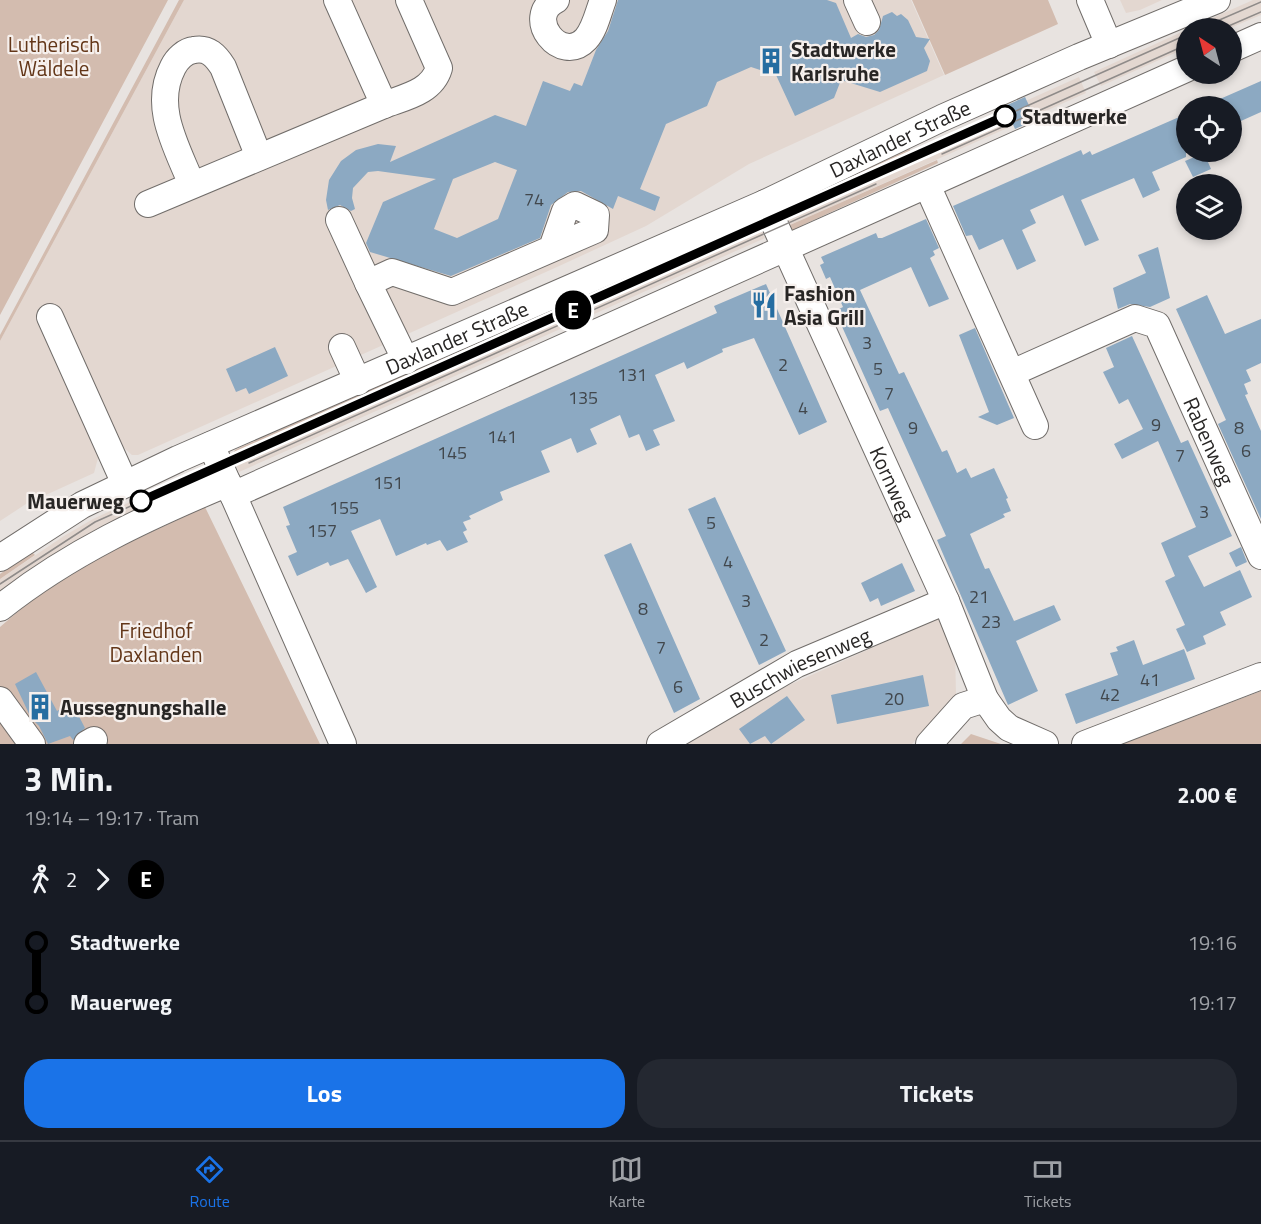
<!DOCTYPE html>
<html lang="de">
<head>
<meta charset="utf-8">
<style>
	:root { --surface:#171b24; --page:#242831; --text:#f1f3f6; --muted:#9ea1a6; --line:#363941; --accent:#1a73e8 }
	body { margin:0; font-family:"Titillium Web",sans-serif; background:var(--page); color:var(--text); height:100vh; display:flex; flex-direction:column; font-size:22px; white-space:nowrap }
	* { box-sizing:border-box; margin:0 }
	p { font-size:20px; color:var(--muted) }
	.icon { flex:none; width:33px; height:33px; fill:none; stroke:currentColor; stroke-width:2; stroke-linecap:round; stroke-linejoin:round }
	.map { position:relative; height:744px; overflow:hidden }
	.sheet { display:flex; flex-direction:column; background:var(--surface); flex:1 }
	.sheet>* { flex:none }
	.badge { padding:0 12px; border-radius:20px; font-size:21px; line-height:39px }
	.needle { width:39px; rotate:324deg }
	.controls { position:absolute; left:1176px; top:18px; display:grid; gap:12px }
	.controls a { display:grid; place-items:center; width:66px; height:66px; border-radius:50%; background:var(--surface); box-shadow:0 3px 9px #0003; font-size:30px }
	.map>.badge { position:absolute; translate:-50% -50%; box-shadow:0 0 0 3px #fff }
	.legs { display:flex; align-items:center; gap:9px; height:66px; padding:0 24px; font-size:20px }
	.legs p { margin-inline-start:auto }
	.overview { display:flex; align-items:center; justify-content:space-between; height:102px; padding:0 24px }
	h1 { font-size:33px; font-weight:700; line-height:45px }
	.primary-button { display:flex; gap:12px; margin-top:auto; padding:12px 24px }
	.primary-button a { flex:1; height:69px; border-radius:24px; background:var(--accent); color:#fff; font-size:24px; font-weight:700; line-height:69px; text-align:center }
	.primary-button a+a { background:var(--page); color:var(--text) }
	ul { padding:0 24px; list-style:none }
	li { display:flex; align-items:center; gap:21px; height:60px; font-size:22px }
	li i { display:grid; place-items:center; width:9px; height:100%; margin:0 8px; background:currentColor }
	li i::after { content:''; width:15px; height:15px; margin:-8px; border:4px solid; border-radius:50%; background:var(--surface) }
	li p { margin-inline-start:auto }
	li:first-child i { background:linear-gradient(#0000 50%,currentColor 0) }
	li:last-child i { background:linear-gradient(currentColor 50%,#0000 0) }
	.dock { display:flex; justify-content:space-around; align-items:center; height:84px; border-top:2px solid var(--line); background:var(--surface); font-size:16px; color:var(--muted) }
	.dock a { display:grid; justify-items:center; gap:3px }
	.dock .current { color:var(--accent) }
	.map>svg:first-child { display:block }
	.built { fill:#e3d7d0 }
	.green { fill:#d3bcaf }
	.building { fill:#8ca9c2; fill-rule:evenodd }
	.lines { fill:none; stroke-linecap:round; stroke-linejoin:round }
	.minor-casing { stroke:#716d6a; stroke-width:28 }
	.minor { stroke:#fff; stroke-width:26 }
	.tram { stroke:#8f8b89; stroke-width:1.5 }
	.line-1-casing { stroke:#fff; stroke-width:14 }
	.line-1 { stroke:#000; stroke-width:9 }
	.stop-1-dot { fill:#fff; stroke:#000; stroke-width:3 }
	.labels { text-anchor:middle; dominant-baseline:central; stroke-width:4.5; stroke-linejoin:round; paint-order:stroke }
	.number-label { font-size:18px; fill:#41474c }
	.park-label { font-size:21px; fill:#633618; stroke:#f6f0ed }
	.poi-label { font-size:21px; font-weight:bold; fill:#282625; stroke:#f6f0ed; text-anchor:start }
	.stop-label { font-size:21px; font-weight:bold; fill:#282625; stroke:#f6f0ed; text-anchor:start }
	.street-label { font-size:21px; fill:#282625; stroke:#f6f0ed }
</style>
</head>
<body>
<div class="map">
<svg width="1261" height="744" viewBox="0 0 1261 744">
	<rect width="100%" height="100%" fill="#e8e3e0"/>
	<path class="built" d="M184,0H911L944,75L749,164L646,226L557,267L138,455H132L124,448L98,458L94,473L26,504L0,521V341Z
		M1120,0H1162L1140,10L1126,13Z
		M1253,0H1261V15L1230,28H1190Z
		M1186,30V48L1101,86L1094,72Z
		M1079,77L1086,93L790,225L783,210Z
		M758,222L765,238L239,472L232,456Z
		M212,464L219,480L0,599V579L64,536L93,519Z
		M943,616L955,648L956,695L912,744H683L749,703Z"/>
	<path class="green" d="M0,0H168L0,315Z
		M179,0H184L0,341V335Z
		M912,0H1048L1058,24L945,75Z
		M909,147L911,153L783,210V207Z
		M937,160L938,163L803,225L802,232L794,235L790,225Z
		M757,220L758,222L232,456L235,450L241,447Z
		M205,507L320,744H0V627L43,590L95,558Z
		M32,552L35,555L0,579V574Z
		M1261,691V744H1122Z
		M971,734L1001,744H961Z"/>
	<path class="building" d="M618,0H827L836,3L851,38L858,34L866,37L874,35L879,30L883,16L892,12L897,16L901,14L908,20L916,37L930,39L924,48L930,61L927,71L880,92L841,80L834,98L795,116L776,75L751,67L717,82L707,106L666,124L640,189L660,197L655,211L618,196L613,209L581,191L568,192L551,205L540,238L451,276L370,252L366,243L383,202L436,179L378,171L368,172L353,188L352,198L355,209L351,211L340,205L328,210L326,200L329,180L341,161L356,150L378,144L396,146L390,162L495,115L526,126L543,81L570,91L574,83L582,86L596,50L608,31ZM495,162L517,170L498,219L457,238L434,229L453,179Z
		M1261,81V112L1232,125V106H1204Z
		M1025,97L1036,120L1015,129L1005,106Z
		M1186,114V157L1152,172L1160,190L1143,198L1134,178L1081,200L1099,240L1085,246L1063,195L1030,210L1036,223L1022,230L1036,261L1017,270L1003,239L979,250L972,235L966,236L953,206L1081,150L1083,155L1090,151L1092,155Z
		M1204,153L1211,169L1193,177L1185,161Z
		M926,219L939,248L933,251L935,255L930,258L949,299L929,307L911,267L860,290L899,374L904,372L942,452L947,450L957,473L966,468L971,478L994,468L1008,498L1006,499L1011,511L1003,514L1005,517L970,534L985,569L989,568L1014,621L1054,605L1061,620L1016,641L1038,691L1008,705L937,540L946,536L888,408L880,411L835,311L843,307L830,277L826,279L820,265L824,263L821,257L876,233L878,238H882Z
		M1158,247L1170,298L1150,307L1130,304L1118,309L1113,288L1146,273L1138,255Z
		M766,284L827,422L799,435L754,338L722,349L723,352L687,369L684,362L655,375L675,421L653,430L660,445L646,451L639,434L629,438L620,415L590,429L597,444L577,453L571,438L541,451L550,472L500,492L503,500L469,516L471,519L463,522L467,530L463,532L468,542L447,551L440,540L427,545L426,543L396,556L380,519L351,531L377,587L366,593L348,559L330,566L328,562L297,576L288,556L297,552L286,526L290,525L283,507L717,313L714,306Z
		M1207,295L1225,334L1261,319V363L1246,370L1251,381L1244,384L1248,394L1245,395L1261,431V519L1218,424L1226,420L1176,309Z
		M975,328L1014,418L997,425L978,417L989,412L959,335Z
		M1132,336L1181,443L1188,440L1232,536L1188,556L1204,587L1240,570L1252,597L1220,612L1226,625L1203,636L1206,644L1187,652L1176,629L1185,625L1165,581L1175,576L1161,543L1196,527L1158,441L1122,459L1114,444L1143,429L1128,399L1119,404L1103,372L1114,367L1106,348Z
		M275,347L288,376L249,394L246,388L236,392L226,369Z
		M715,497L786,651L759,665L688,509Z
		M631,543L700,699L674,713L604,555Z
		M1241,547L1247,562L1236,567L1229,553Z
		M902,563L915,591L881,606L878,598L870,602L861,583Z
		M1134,640L1143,665L1184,649L1195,679L1076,724L1065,694L1118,675L1110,653L1118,651L1116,647Z
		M36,672L57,711L72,703L85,728L73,740L70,736L48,744L39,726L31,718L15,684Z
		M923,675L929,706L837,724L831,695Z
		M787,696L805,720L771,744L765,736L750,744L739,729Z"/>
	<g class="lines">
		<g class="minor-casing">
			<g id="minor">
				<path d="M337,0L384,105C405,97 432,92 439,68L409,0"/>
				<path d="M556,0C523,17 561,66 586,39C595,29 598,13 603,0"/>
				<path d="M857,0L867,22"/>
				<path d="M1090,0L1109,45"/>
				<path d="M1232,49L1261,36"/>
				<path d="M192,185C177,147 152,107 173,67C177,59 185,51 194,50C208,47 216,56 223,67L259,157"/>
				<path d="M927,185L1035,426"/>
				<path id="s1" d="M765,203L946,601L985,699L999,719L1009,728L1045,744"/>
				<path d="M148,204L384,105"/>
				<path d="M339,220L368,283"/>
				<path d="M50,317L125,484"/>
				<path d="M342,347L358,382"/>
				<path d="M406,361L368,283L392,272L452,292L595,230L596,215L575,205L565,211L552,248"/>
				<path id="s2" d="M1012,373L1135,318L1157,325L1261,556"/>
				<path d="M211,445L343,744"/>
				<path d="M233,495L1186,69"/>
				<path id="s3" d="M0,558L82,505L178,459L765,203L942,118L1079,57L1217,0"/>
				<path d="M0,608C69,553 147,517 228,483"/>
				<path d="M0,700L32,744"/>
				<path d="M87,744L94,740"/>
				<path id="s4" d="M660,744L797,664L946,601"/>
				<path d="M929,744L963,706L985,699"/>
				<path d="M1085,744L1261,676"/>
			</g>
		</g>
		<use href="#minor" class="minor"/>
		<path class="tram" d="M1201,28L1261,2
			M1224,28L1261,12
			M942,154L1186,45
			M249,463L876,184
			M0,584L95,522L1186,35"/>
	</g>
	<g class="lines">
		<g class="line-1-casing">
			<path id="line-1" d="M141,501L1005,116"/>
		</g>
		<use href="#line-1" class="line-1"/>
	</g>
	<defs>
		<g id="building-bare" transform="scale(2.07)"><path d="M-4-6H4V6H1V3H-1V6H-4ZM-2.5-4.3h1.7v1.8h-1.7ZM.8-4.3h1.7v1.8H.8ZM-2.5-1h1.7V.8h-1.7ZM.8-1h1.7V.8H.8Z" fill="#256da1" stroke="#f6f0ed" stroke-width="2.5" paint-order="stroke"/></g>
		<g id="restaurant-bare" transform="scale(2.07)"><path d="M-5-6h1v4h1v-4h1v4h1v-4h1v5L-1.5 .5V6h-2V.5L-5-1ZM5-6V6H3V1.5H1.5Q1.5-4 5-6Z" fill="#256da1" stroke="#f6f0ed" stroke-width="2.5" paint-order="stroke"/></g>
	</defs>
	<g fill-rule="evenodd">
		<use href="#building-bare" x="771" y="61"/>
		<use href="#restaurant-bare" x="764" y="305"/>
		<use href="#building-bare" x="40" y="707"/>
	</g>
	<g class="stop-1-dot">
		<circle cx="1005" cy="116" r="10"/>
		<circle cx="141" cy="501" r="10"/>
	</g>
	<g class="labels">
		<g class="number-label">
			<text x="534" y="199">74</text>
			<text x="867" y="342">3</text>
			<text x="783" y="364">2</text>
			<text x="878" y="368">5</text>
			<text x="632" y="374">131</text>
			<text x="889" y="393">7</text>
			<text x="583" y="397">135</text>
			<text x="803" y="407">4</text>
			<text x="1156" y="424">9</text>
			<text x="913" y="427">9</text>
			<text x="1239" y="427">8</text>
			<text x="502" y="436">141</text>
			<text x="1246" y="450">6</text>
			<text x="452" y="452">145</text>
			<text x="1180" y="455">7</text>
			<text x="388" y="482">151</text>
			<text x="344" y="507">155</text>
			<text x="1204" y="511">3</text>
			<text x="711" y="522">5</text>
			<text x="322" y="530">157</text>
			<text x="728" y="561">4</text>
			<text x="979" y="596">21</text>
			<text x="746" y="600">3</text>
			<text x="643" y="608">8</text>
			<text x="991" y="621">23</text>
			<text x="764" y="639">2</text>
			<text x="661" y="647">7</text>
			<text x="1150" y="679">41</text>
			<text x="678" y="686">6</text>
			<text x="1110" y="694">42</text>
			<text x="894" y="698">20</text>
		</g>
		<g class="park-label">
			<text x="54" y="44">Lutherisch<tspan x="54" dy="24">Wäldele</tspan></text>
			<text x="156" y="630">Friedhof<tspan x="156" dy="24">Daxlanden</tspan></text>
		</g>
		<g class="poi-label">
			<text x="791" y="49">Stadtwerke<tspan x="791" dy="24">Karlsruhe</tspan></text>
			<text x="784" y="293">Fashion<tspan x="784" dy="24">Asia Grill</tspan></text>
			<text x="60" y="707">Aussegnungshalle</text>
		</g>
		<g class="stop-label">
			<text x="1022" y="116">Stadtwerke</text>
			<text x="124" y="501" text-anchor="end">Mauerweg</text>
		</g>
		<g class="street-label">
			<text stroke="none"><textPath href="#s3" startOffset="994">Daxlander Straße</textPath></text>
			<text stroke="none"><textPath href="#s3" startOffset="508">Daxlander Straße</textPath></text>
			<text stroke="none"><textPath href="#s2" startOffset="285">Rabenweg</textPath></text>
			<text stroke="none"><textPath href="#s1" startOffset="308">Kornweg</textPath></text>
			<text stroke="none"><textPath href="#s4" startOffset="160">Buschwiesenweg</textPath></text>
		</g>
	</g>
</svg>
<div class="controls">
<a><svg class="needle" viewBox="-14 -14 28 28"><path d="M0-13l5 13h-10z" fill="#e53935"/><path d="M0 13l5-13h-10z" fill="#9ea1a6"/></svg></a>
<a><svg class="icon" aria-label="locate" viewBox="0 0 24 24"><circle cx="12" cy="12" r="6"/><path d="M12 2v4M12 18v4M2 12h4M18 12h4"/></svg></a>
<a><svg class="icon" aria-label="layers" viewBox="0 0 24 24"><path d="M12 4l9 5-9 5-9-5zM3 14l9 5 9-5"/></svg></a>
</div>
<b class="badge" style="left:573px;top:310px;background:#000;color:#fff">E</b>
</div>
<section class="sheet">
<div class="overview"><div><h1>3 Min.</h1><p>19:14 – 19:17 · Tram</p></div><b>2.00 €</b></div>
<div class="legs"><svg class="icon" aria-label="walk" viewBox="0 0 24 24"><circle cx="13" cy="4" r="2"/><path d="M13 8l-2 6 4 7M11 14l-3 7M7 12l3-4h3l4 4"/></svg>2<svg class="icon" aria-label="forward" viewBox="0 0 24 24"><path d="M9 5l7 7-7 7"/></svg><b class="badge" style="background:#000;color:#fff">E</b></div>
<ul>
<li><i style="color:#000"></i><b>Stadtwerke</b><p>19:16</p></li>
<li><i style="color:#000"></i><b>Mauerweg</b><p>19:17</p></li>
</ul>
<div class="primary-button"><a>Los</a><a>Tickets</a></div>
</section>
<nav class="dock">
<a class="current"><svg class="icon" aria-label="directions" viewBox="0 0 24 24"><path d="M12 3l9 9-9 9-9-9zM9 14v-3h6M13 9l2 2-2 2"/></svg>Route</a>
<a><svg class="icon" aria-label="map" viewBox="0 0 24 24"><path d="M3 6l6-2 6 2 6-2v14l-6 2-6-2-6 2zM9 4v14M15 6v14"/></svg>Karte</a>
<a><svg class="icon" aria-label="tickets" viewBox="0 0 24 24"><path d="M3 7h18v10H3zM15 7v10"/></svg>Tickets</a>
</nav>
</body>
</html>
